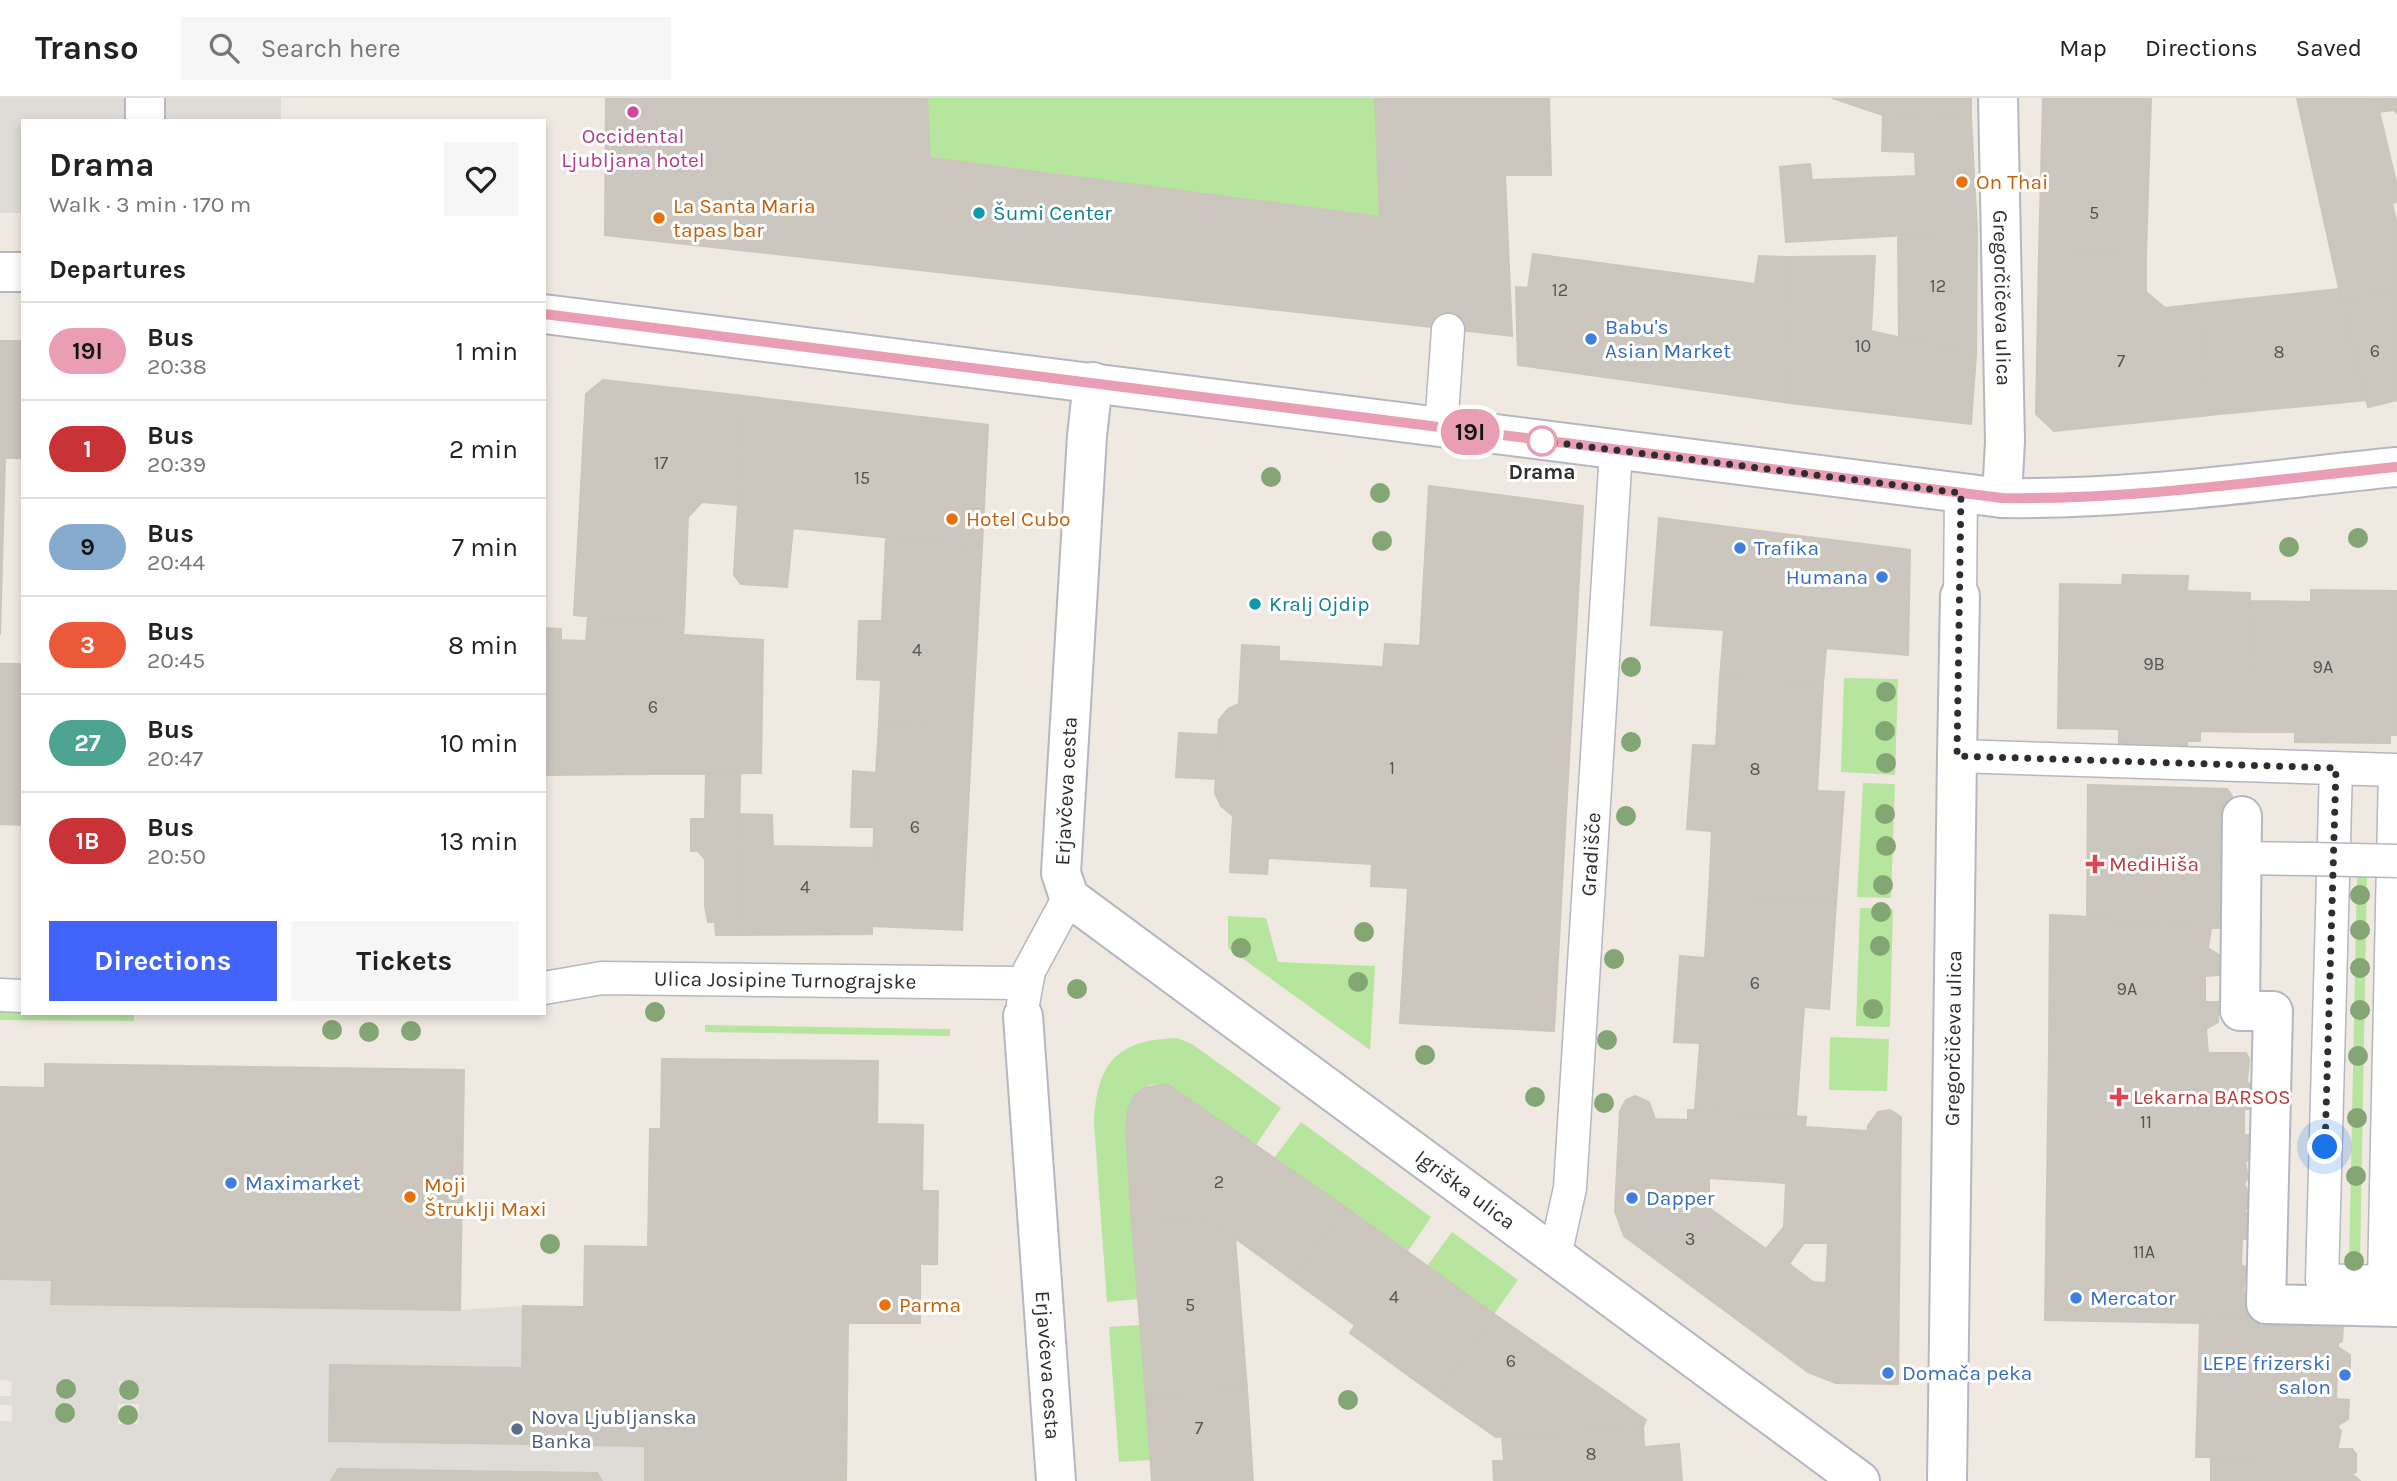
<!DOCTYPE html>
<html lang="en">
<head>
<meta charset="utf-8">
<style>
	:root { --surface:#fff; --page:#f6f6f6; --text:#222; --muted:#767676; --line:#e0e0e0; --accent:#4264fb }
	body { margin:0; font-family:Karla,sans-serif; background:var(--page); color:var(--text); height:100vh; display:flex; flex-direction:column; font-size:26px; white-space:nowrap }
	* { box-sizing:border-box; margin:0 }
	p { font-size:23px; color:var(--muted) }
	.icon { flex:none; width:38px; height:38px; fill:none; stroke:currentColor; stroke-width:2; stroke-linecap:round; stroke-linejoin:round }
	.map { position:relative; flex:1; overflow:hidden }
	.side { position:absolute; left:21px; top:21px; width:525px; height:896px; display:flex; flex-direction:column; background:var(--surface); border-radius:0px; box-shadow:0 4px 10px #0003 }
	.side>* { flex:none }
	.badge { padding:0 14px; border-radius:23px; font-size:24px; line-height:46px }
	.you { position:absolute; width:35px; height:35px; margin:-18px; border:5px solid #fff; border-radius:50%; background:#1a73e8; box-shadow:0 0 0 10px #1a73e833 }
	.map>.badge { position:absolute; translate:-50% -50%; box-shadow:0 0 0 4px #fff }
	h2 { padding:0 28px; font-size:26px; line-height:63px }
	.round { display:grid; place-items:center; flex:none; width:74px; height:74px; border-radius:0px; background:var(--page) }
	.summary { display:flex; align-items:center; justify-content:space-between; height:119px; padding:0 28px }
	h1 { font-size:33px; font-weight:700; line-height:52px }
	.primary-button { display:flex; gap:14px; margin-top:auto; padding:14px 28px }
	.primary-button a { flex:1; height:80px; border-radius:0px; background:var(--accent); color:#fff; font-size:28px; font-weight:700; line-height:80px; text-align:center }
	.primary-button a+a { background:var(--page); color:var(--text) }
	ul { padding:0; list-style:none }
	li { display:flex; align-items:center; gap:21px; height:98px; padding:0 28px; border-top:2px solid var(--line) }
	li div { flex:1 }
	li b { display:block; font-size:26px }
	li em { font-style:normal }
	li .badge { min-width:77px; font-weight:700; text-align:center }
	header { display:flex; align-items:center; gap:42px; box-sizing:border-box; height:98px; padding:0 35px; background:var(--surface); border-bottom:2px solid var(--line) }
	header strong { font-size:33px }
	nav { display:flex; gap:38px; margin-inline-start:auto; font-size:24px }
	.search { width:490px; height:63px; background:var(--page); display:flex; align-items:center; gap:18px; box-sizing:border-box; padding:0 24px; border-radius:0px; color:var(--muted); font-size:26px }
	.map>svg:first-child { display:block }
	.green { fill:#b6e59e }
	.plaza { fill:#dfdcd8; fill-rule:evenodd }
	.building { fill:#cbc7bf; stroke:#cbc5ba; stroke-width:2; fill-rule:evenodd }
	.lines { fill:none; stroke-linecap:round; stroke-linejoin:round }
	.service-casing { stroke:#b4b7c1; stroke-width:35 }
	.pedestrian-casing { stroke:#b4b7c1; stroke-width:42 }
	.minor-casing { stroke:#b4b7c1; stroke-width:42 }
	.tertiary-casing { stroke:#b4b7c1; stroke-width:42 }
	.service { stroke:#fff; stroke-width:32 }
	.pedestrian { stroke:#fff; stroke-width:38 }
	.minor { stroke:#fff; stroke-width:38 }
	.tertiary { stroke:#fff; stroke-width:38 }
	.service-bridge-casing { stroke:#b4b7c1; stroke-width:35; stroke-linecap:butt }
	.service-bridge { stroke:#fff; stroke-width:32 }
	.tree { fill:#84a574 }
	.line-casing { stroke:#fff; stroke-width:16 }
	.line { stroke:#ea9eb4; stroke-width:10 }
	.walk { stroke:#2e2e2e; stroke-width:7; stroke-dasharray:0 12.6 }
	.hotel-dot { fill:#d1479c; stroke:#fff; stroke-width:2.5 }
	.food-dot { fill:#e8710a; stroke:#fff; stroke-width:2.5 }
	.culture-dot { fill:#0f9aa8; stroke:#fff; stroke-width:2.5 }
	.shop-dot { fill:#3f7fe0; stroke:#fff; stroke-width:2.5 }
	.stop-dot { fill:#fff; stroke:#ea9eb4; stroke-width:3.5 }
	.health-dot { fill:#e0444e; stroke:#fff; stroke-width:2.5 }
	.service-dot { fill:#5c6f8a; stroke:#fff; stroke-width:2.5 }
	.labels { text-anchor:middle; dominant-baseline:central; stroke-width:6; stroke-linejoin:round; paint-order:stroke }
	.number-label { font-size:18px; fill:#555452 }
	.hotel-label { font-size:21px; fill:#b23c85; stroke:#fff }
	.food-label { font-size:21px; fill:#c56008; stroke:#fff; text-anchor:start }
	.culture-label { font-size:21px; fill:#0d838f; stroke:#fff; text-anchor:start }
	.street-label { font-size:21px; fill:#2e2e2e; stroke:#fff }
	.shop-label { font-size:21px; fill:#366cbe; stroke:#fff; text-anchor:start }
	.stop-label { font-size:21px; font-weight:bold; fill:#2e2e2e; stroke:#fff }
	.health-label { font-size:21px; fill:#be3a42; stroke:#fff; text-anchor:start }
	.service-label { font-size:21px; fill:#4e5e75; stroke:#fff; text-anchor:start }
</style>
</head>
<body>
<header>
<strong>Transo</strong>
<div class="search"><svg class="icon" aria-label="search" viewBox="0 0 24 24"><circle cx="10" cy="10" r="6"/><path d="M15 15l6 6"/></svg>Search here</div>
<nav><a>Map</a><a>Directions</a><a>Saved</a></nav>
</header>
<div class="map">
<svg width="2397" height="1383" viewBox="0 0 2397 1383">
	<rect width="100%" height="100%" fill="#efe9e1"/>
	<path class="green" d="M927,0H1375L1380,119L930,60Z
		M1844,580L1898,581L1895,677L1841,674Z
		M1863,685L1895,686L1891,800L1857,799Z
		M2367,775L2360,1166H2349L2357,776Z
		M1860,810L1893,811L1890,929L1856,928Z
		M1228,818L1266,820L1278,864L1375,868L1370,952L1228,850Z
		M0,913L134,915V923L0,922Z
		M705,927L940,931H950V938L705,934Z
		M1830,939L1889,941L1887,993L1829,992Z
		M1177,940L1192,946L1281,1010L1256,1047L1167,986L1150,987L1134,998L1126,1031L1138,1201L1107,1204L1094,1025C1097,965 1116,942 1177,940Z
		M1301,1024L1431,1119L1408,1153L1274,1060Z
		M1452,1134L1518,1182L1494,1216L1427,1168Z
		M1140,1227L1151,1362L1119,1364L1109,1229Z"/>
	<path class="plaza" d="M0,0H281V23H23V115H0Z
		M0,1181L52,1182L51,1206L460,1212L523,1208L522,1270L330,1267L329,1343L645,1348V1383H602L597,1375L338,1371L331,1383H0V1323H12V1307H0V1298H11L12,1283L0,1282ZM58,1282H74V1298H57ZM119,1283L136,1284L135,1300L119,1299ZM118,1306H139L138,1326H118ZM57,1308H74V1323H58Z"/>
	<path class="building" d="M606,0H927L930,60L1380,119L1375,0H1549L1551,77H1505L1512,238L605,137Z
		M1832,0H1971V19L1883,17Z
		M2043,0H2151L2146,156L2039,155Z
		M2297,0H2376L2397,88V104L2392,105L2397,127V190L2342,204Z
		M2376,0H2397V15L2393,12L2379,14Z
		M1883,17L1971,19L1977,133L1786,144L1780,69L1810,66L1812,82L1916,78L1915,54L1882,53Z
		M1977,133L1976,257L1899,238L1898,137Z
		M2039,155L2146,156V194L2165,210L2199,206L2210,317L2054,333L2036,316Z
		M1533,156L1755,186L1759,158L1787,159L1790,305L1518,267L1516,189L1528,190Z
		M1875,158L1871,233L1976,257L1971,326L1790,305L1787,159Z
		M2397,190V302L2368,309L2342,204Z
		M2339,191L2366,302L2210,317L2199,206Z
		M0,243H23V360H0Z
		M603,282L744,298L738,407L702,404L688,419L684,527L574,517L586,296Z
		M744,298L988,327L982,449L793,430L787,489L741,486L734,477Z
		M0,360H5L0,537Z
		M1429,388L1583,408L1554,933L1400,925L1408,790L1371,788L1372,766L1268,760L1267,776L1230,774L1233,718L1221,708L1215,695L1219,622L1228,611L1239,606L1242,547L1279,549V563L1383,569L1385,546L1420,548Z
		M1659,420L1910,452L1908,557L1826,550L1823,586L1720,579L1724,532L1651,527Z
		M886,440L982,449L972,631L879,626L881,582L857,581L859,523H882Z
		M2123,477L2188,478L2187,493L2250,495L2248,634L2200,633V643H2187V647L2119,645V631L2058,630L2060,486L2122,487Z
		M2311,492L2397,493V637H2390V645L2295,644V634H2248L2250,503L2311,504Z
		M588,517L684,527L683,537L763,542L761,675L544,677V530L561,531V542L586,543Z
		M0,566H23V727L0,726Z
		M1720,579L1823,586L1817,693L1844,694L1836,805L1709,796L1712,733L1687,731L1693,647L1716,648Z
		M879,626L972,631L962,832L872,828L874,729H851L853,673L876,675Z
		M1179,635L1218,637L1216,681L1176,679Z
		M740,675L738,837H716L715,824H708L705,808V761L698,753H691V721H705L706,676Z
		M2088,687L2227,691L2232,698L2224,830L2111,826V820L2087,819Z
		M739,716L772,717L773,748L873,750L872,836L738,837Z
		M1709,796L1836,805L1829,911L1804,909L1796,1019L1695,1012L1700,945L1674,944L1680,858L1705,860Z
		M2050,817L2111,820V826L2211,830L2208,850L2219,857V877L2205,878V904H2218V924L2206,931L2208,955H2049Z
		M2049,955H2246L2249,961L2247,984L2258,992V1011H2244V1037H2257V1057L2245,1064L2248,1079L2244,1086L2047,1087Z
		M662,961L878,963L877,1026L923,1027L922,1093H938L937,1166H920V1225H848L846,1383H645V1348L329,1343L330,1267L522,1270L523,1208L584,1209L585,1148L648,1149L650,1031H661Z
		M45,966L464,972L460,1212L51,1206L52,1182L0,1181V989L45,990Z
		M1167,986L1345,1109L1293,1182L1210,1122L1132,1127L1126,1031L1128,1012L1134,998L1144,990Z
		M1635,998L1649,1004L1655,1021L1688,1022V1012H1695L1806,1019L1805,1029L1868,1033V1028L1878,1014L1890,1012L1901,1019L1898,1286L1836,1285L1808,1274L1624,1138L1615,1113L1620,1013L1626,1002ZM1709,1080L1786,1085L1784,1129L1766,1151L1709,1110ZM1804,1145H1828L1826,1185L1813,1184L1789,1166Z
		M2244,1086L2247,1092L2248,1109L2244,1114L2257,1120L2256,1141H2242L2241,1167L2247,1170L2243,1193L2255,1199V1219L2202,1218L2200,1225L2045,1222L2047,1087Z
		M1345,1109L1494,1216L1437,1298L1350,1235L1355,1227L1293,1182Z
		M1210,1122L1235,1140L1247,1291L1146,1298L1132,1127Z
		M1494,1216L1646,1322L1643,1329L1496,1339L1437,1298Z
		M2202,1218L2255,1219L2339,1225L2343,1227L2342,1243L2338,1245V1249L2350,1257V1273L2337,1274L2336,1301L2349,1302L2348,1321L2337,1328L2341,1333L2336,1358L2196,1359L2200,1225Z
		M1247,1291L1253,1383H1152L1146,1298Z
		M1643,1329L1644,1349L1679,1346L1682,1383H1494L1493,1363H1504L1502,1338Z
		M2340,1351H2352L2356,1356V1374L2352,1376L2360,1383H2211V1360L2336,1358V1353Z
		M338,1371L597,1375L602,1383H331Z"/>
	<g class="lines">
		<g class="service-casing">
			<g id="service">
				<path d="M1441,330L1448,232"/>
				<path d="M1960,498L1961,395"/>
				<path d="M1957,658C2103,664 2249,666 2395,672L2384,1184L2322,1182L2336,670"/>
				<path d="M2242,760L2311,761"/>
				<path id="s1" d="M544,890L602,880L1025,885"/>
				<path d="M0,897L23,898"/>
				<path d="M1023,906L1029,873L1069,799"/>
				<path id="s2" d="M1555,1158L1570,1090L1616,353"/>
			</g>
		</g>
		<g class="pedestrian-casing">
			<g id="pedestrian">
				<path id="s3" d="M1998,0L2005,343L2002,400"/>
				<path d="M145,23V0"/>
				<path d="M1957,658L1960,498"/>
				<path d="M2242,718L2240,913H2273L2266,1206L2397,1209"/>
				<path id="s4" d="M1023,918L1056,1383"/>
			</g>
		</g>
		<g class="minor-casing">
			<g id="minor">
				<path id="s5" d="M1093,284L1087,338L1061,775L1069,799L1860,1383"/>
				<path id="s6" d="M1947,1383L1957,658"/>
			</g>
		</g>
		<g class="tertiary-casing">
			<path id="tertiary" d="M0,174H23
				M544,216L2002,400C2135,402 2265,382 2397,369"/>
		</g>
		<use href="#service" class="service"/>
		<use href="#pedestrian" class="pedestrian"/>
		<use href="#minor" class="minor"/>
		<use href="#tertiary" class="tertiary"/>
		<g class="service-bridge-casing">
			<path id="service-bridge" d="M2311,761L2397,763"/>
		</g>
		<use href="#service-bridge" class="service-bridge"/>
	</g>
	<g class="tree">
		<circle cx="1271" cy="379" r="10"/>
		<circle cx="1380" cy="395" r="10"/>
		<circle cx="2358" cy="440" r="10"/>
		<circle cx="1382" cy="443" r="10"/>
		<circle cx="2289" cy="449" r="10"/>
		<circle cx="1631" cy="569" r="10"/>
		<circle cx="1886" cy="594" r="10"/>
		<circle cx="1885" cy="633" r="10"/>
		<circle cx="1631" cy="644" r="10"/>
		<circle cx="1886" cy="665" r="10"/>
		<circle cx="1885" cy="716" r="10"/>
		<circle cx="1626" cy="718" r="10"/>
		<circle cx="1886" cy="748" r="10"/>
		<circle cx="1883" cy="787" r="10"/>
		<circle cx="2360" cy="797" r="10"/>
		<circle cx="1881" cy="814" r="10"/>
		<circle cx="2360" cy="832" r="10"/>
		<circle cx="1364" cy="834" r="10"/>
		<circle cx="1880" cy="848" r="10"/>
		<circle cx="1241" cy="850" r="10"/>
		<circle cx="1614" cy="861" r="10"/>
		<circle cx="2360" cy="870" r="10"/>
		<circle cx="1358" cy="884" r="10"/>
		<circle cx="1077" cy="891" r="10"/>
		<circle cx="1873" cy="911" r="10"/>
		<circle cx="2360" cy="912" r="10"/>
		<circle cx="655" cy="914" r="10"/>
		<circle cx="332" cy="932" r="10"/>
		<circle cx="411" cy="933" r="10"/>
		<circle cx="369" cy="934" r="10"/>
		<circle cx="1607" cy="942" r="10"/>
		<circle cx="1425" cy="957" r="10"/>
		<circle cx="2358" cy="958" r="10"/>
		<circle cx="1535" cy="999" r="10"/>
		<circle cx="1604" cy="1005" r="10"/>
		<circle cx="2357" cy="1020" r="10"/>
		<circle cx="2356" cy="1078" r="10"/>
		<circle cx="550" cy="1146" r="10"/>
		<circle cx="2354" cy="1163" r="10"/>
		<circle cx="66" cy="1291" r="10"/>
		<circle cx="129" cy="1292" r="10"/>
		<circle cx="1348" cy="1302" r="10"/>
		<circle cx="65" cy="1315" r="10"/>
		<circle cx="128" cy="1317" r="10"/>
	</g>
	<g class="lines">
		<g class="line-casing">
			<path id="line" d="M544,216L2002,400C2135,402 2265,382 2397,369"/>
		</g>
		<use href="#line" class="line"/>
		<path class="walk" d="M1542,343L1961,395L1957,658L2336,670L2325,1049"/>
	</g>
	<circle class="hotel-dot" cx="633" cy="14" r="7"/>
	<g class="food-dot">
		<circle cx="1962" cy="84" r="7"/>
		<circle cx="659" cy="120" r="7"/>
		<circle cx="952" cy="421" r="7"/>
		<circle cx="410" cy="1099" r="7"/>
		<circle cx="885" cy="1207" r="7"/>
	</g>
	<g class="culture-dot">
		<circle cx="979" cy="115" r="7"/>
		<circle cx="1255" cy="506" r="7"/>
	</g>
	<g class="shop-dot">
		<circle cx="1591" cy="241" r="7"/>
		<circle cx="1740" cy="450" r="7"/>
		<circle cx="1882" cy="479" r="7"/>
		<circle cx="231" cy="1085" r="7"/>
		<circle cx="1632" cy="1100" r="7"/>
		<circle cx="2076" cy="1200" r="7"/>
		<circle cx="1888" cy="1275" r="7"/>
		<circle cx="2345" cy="1277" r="7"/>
	</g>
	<circle class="stop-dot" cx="1542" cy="343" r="14"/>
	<g class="health-dot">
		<path d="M2091.5 755.5h7v7h7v7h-7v7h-7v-7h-7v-7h7z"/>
		<path d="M2115.5 988.5h7v7h7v7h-7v7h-7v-7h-7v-7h7z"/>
	</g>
	<circle class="service-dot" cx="517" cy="1331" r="7"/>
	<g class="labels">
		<g class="number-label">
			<text x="2094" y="115">5</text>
			<text x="1938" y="188">12</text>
			<text x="1560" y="192">12</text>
			<text x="1863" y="248">10</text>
			<text x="2375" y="253">6</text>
			<text x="2279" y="254">8</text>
			<text x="2121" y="263">7</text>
			<text x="661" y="365">17</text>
			<text x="862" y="380">15</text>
			<text x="917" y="552">4</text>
			<text x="2154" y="566">9B</text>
			<text x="2323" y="569">9A</text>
			<text x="653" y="609">6</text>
			<text x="1392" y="670">1</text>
			<text x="1755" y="671">8</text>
			<text x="915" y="729">6</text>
			<text x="805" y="789">4</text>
			<text x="1755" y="885">6</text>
			<text x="2127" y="891">9A</text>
			<text x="2146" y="1024">11</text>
			<text x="1219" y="1084">2</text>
			<text x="1690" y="1141">3</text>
			<text x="2144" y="1154">11A</text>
			<text x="1394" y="1199">4</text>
			<text x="1190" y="1207">5</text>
			<text x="1511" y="1263">6</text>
			<text x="1199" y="1330">7</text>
			<text x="1591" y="1356">8</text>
		</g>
		<g class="hotel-label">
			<text x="633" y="38">Occidental<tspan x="633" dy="24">Ljubljana hotel</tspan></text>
		</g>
		<g class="food-label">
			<text x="1976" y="84">On Thai</text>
			<text x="673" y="108">La Santa Maria<tspan x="673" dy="24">tapas bar</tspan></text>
			<text x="966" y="421">Hotel Cubo</text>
			<text x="424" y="1087">Moji<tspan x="424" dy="24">Štruklji Maxi</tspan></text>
			<text x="899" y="1207">Parma</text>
		</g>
		<g class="culture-label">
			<text x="993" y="115">Šumi Center</text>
			<text x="1269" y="506">Kralj Ojdip</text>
		</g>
		<g class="street-label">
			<text stroke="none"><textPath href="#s3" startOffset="200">Gregorčičeva ulica</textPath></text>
			<text transform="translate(1066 693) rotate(-87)">Erjavčeva cesta</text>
			<text stroke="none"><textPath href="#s2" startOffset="404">Gradišče</textPath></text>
			<text stroke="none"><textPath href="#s1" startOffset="242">Ulica Josipine Turnograjske</textPath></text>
			<text stroke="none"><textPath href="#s6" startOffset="443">Gregorčičeva ulica</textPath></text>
			<text stroke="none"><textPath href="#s5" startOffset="1010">Igriška ulica</textPath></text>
			<text stroke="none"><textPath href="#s4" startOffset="350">Erjavčeva cesta</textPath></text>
		</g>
		<g class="shop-label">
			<text x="1605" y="229">Babu's<tspan x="1605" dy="24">Asian Market</tspan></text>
			<text x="1754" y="450">Trafika</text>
			<text x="1868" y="479" text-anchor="end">Humana</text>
			<text x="245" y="1085">Maximarket</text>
			<text x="1646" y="1100">Dapper</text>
			<text x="2090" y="1200">Mercator</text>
			<text x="2331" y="1265" text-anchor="end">LEPE frizerski<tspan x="2331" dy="24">salon</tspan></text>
			<text x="1902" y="1275">Domača peka</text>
		</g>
		<g class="stop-label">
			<text x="1542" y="374">Drama</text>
		</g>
		<g class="health-label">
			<text x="2109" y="766">MediHiša</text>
			<text x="2133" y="999">Lekarna BARSOS</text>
		</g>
		<g class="service-label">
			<text x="531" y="1319">Nova Ljubljanska<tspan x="531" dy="24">Banka</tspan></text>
		</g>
	</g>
</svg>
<div class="you" style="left:2325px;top:1049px"></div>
<b class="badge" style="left:1470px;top:334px;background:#ea9eb4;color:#111">19I</b>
<section class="side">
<div class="summary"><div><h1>Drama</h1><p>Walk · 3 min · 170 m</p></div><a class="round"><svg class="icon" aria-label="heart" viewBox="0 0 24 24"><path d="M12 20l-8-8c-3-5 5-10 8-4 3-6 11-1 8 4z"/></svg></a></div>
<h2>Departures</h2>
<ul>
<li><span class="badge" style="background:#ea9eb4;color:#111">19I</span><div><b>Bus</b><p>20:38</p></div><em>1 min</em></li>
<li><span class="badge" style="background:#c93337;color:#fff">1</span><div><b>Bus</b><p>20:39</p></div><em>2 min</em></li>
<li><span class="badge" style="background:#86aacd;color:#111">9</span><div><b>Bus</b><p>20:44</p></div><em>7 min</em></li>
<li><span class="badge" style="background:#ec593a;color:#fff">3</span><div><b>Bus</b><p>20:45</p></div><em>8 min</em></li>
<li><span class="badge" style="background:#4ca391;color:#fff">27</span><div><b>Bus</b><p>20:47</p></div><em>10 min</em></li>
<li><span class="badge" style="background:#c93337;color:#fff">1B</span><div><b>Bus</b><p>20:50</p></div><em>13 min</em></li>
</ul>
<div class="primary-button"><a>Directions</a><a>Tickets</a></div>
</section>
</div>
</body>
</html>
